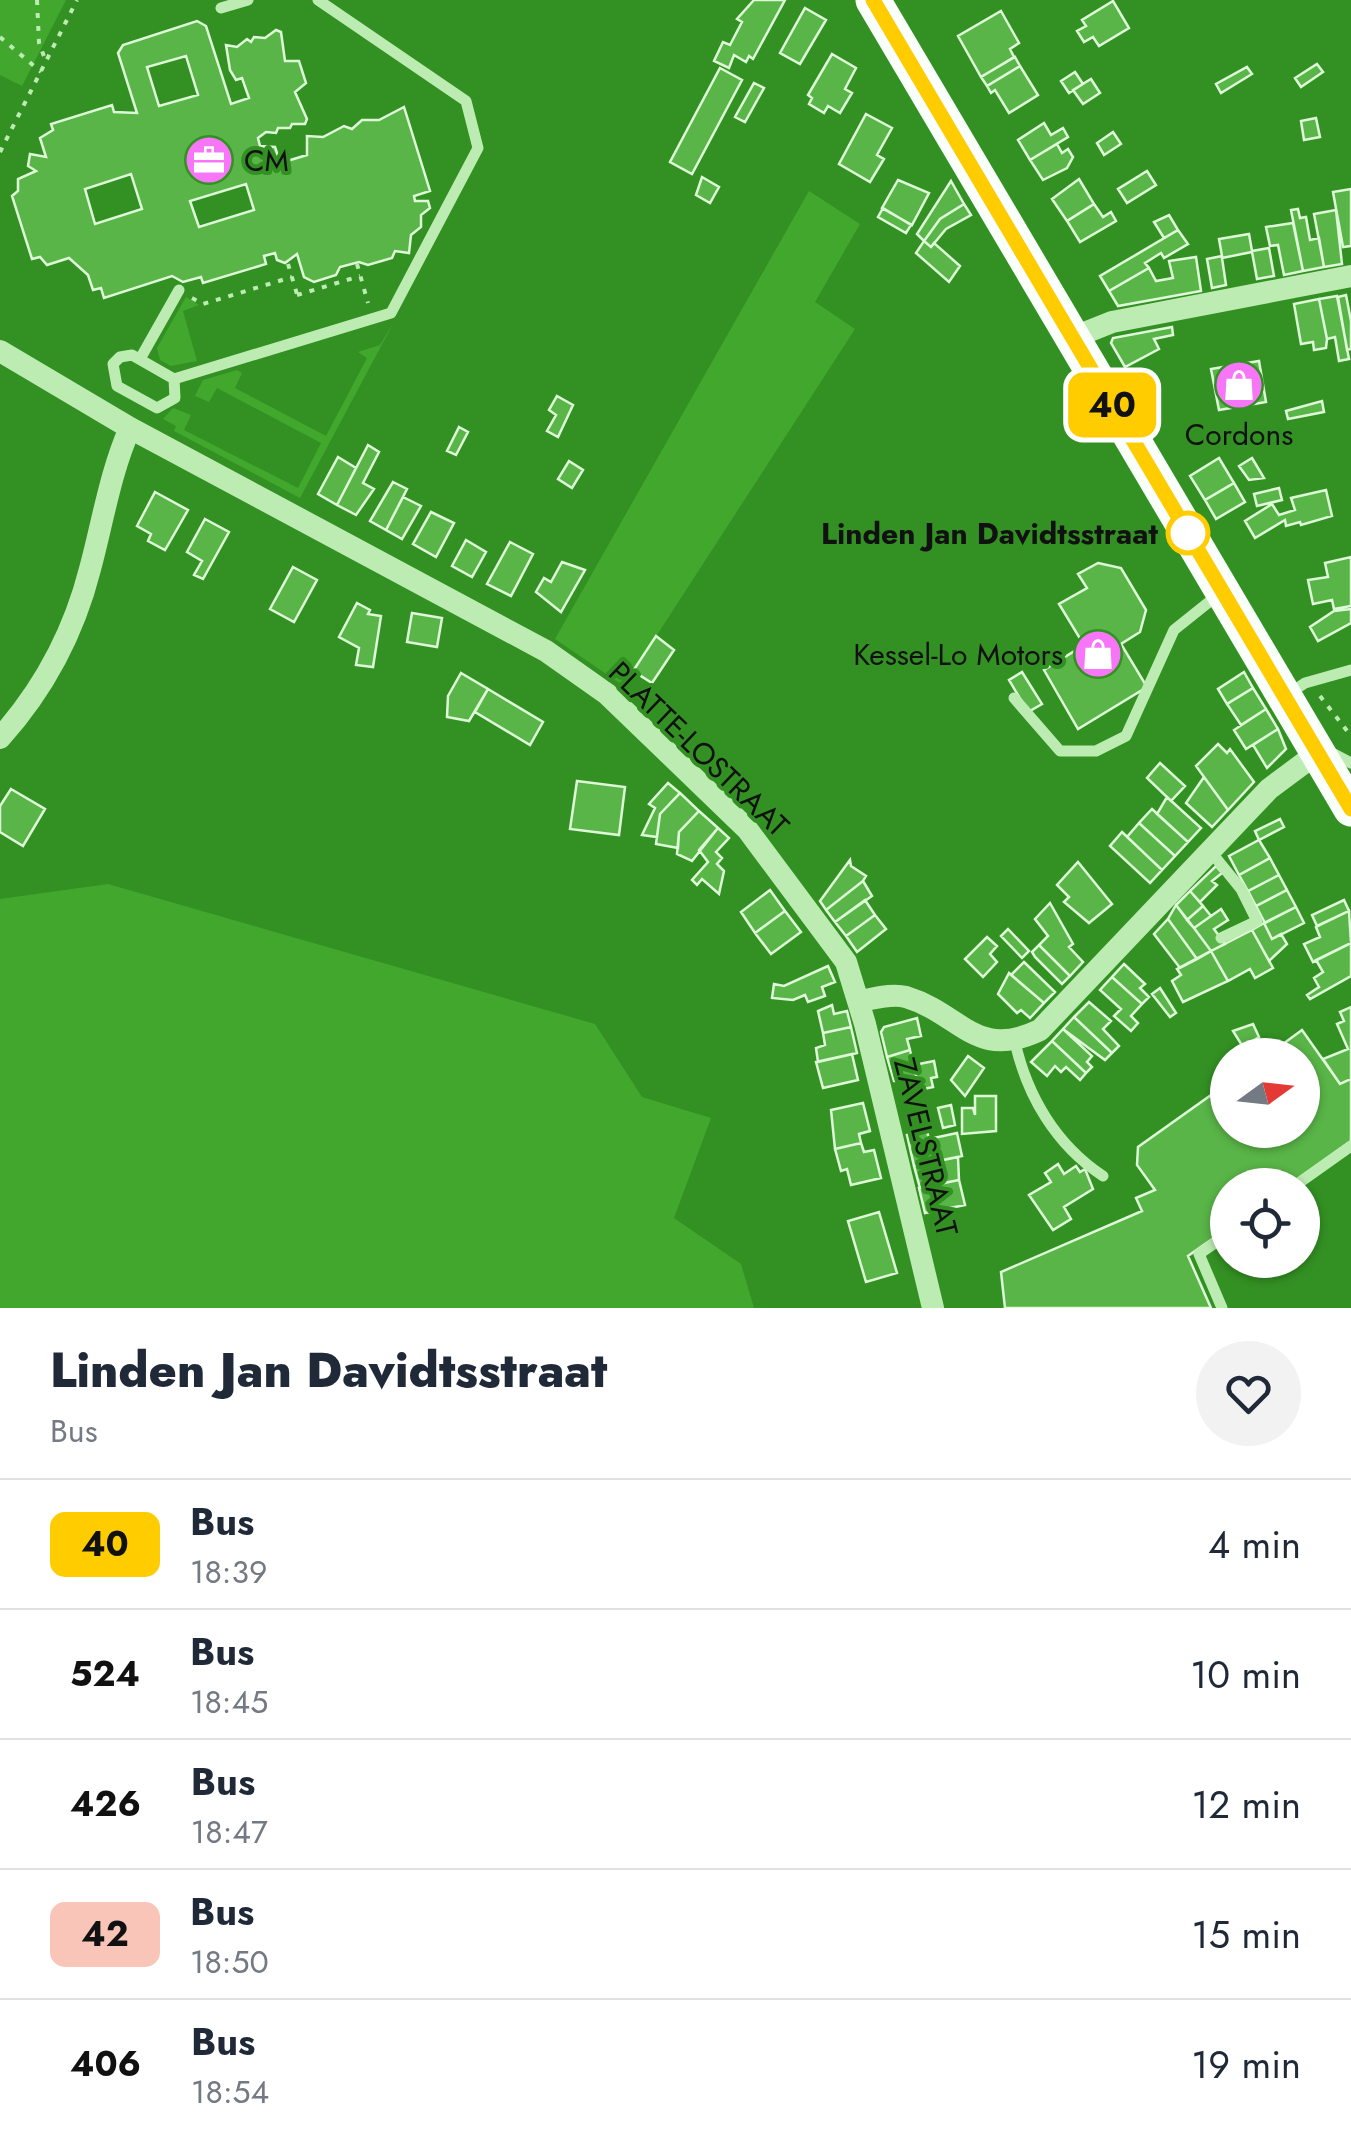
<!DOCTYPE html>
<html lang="en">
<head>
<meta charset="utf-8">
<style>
	:root { --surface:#fff; --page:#f2f2f3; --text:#1f2937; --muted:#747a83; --line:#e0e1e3 }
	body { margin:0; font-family:Jost,sans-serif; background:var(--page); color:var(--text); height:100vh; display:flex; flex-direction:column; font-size:38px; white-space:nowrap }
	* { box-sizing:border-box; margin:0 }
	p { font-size:32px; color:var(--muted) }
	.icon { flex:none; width:55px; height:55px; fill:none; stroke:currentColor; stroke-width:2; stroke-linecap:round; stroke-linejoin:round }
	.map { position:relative; height:1308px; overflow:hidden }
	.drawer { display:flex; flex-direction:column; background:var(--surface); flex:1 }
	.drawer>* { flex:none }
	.badge { padding:0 20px; border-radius:15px; font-size:35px; line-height:65px }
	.needle { width:65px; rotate:75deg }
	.controls { position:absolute; left:1210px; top:1038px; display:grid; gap:20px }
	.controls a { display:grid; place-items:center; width:110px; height:110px; border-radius:50%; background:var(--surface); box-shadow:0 2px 8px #0004; font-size:50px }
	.map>.badge { position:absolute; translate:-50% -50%; box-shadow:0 0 0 5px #fff }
	.round { display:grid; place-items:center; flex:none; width:105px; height:105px; border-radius:52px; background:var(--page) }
	.head { display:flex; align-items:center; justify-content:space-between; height:170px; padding:0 50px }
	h1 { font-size:48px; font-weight:800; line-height:75px }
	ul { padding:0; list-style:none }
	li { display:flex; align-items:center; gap:30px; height:130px; padding:0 50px; border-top:2px solid var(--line) }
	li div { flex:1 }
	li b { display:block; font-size:38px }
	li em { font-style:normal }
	li .badge { min-width:110px; font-weight:700; text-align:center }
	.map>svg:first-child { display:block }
	.green { fill:#41a82d }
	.building { fill:#59b547; stroke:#def9d8; stroke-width:2.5; fill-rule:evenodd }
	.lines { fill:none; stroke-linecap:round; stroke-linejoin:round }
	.path { stroke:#bdecb3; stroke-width:4; stroke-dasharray:5 8; stroke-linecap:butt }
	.lane { stroke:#bdecb3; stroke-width:11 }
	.street { stroke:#bdecb3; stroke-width:22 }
	.primary { stroke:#f9fff9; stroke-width:35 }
	.line-casing { stroke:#fff; stroke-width:22 }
	.line { stroke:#fc0; stroke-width:15 }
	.stop-dot { fill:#fff; stroke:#fc0; stroke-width:5 }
	.labels { text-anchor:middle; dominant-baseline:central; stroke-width:8; stroke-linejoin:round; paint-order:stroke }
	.poi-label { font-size:30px; fill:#111; stroke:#339023; text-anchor:start }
	.stop-label { font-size:30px; font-weight:bold; fill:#111; stroke:#339023; text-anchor:end }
	.street-label { font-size:30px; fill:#111; stroke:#339023 }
</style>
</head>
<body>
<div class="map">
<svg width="1351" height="1308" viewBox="0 0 1351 1308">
	<rect width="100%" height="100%" fill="#339023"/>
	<path class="green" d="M0,0H66L22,86L0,75Z
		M809,191L860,224L815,302L855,329L624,686L555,639Z
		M186,297L199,305L183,311L197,361L171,366L160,360L157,348Z
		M395,320L300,498L174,431L176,426L163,419L173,408L191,415L184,430L298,488L321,443L217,388L209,402L195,396L203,380L237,370L242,373L235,388L326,436L367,358L358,352L380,345Z
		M108,884L595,1024L642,1097L711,1118L674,1218L741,1264L754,1308H0V899Z"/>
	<path class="building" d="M754,0H785L753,59L749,56L746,62L734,55L729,68L714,61L723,42L730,45L742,22L737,19Z
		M1113,1L1129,28L1099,46L1093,37L1084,42L1077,31L1086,26L1082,20Z
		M805,8L826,20L800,64L780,53Z
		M1001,11L1019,43L1010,49L1014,57L981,77L958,36Z
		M197,21L206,26L231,104L249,98L242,78L236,80L230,70L226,45L237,47L247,39L251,42L254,37L265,38L276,30L281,32L285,61H299L306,83L295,92L307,119L305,124H292L290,128H278L276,133L266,132L258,138L260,146L275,147L278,156L267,167L307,155V136L323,137L344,126L352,129L362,120H379L404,107L430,191L414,196L415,201H428L430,208L421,215V227L411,235L409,253L395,251L392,258L368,265L359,262L340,267L336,275L314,282L304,277L297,254L285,263L277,260L275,253L264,256L266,264L203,283L201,277L183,282L172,276L104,298L101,288L93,290L88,275L69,258L47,265L40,257L32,259L12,196L18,191V179L36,171L28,166L30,154L46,157L40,138L53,130L51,124L112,105L114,112L137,113L118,53L123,45ZM186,56L198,95L159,106L147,67ZM131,174L142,209L95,224L85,189ZM246,184L254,210L199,227L190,201Z
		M832,54L856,68L845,89L852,93L840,113L828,106L824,113L809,104L812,98L808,95Z
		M1015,57L1020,66L987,86L981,77Z
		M1317,64L1323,72L1301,87L1295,78Z
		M1020,66L1038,95L1009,113L995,90L991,93L987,86Z
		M1247,67L1252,74L1221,93L1216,84Z
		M720,68L742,80L692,174L670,162Z
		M1075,72L1083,84L1069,93L1061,81Z
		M1091,79L1100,93L1083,104L1073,90Z
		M754,83L764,88L745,122L735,117Z
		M866,114L892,128L877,155L884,159L870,182L839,164Z
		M1316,118L1320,137L1304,140L1301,121Z
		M1044,123L1051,135L1063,128L1068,137L1030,160L1018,140Z
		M1113,132L1121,144L1104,155L1097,143Z
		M1057,144L1062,153L1068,149L1073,157L1067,168L1043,180L1030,160Z
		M1147,171L1156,185L1127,203L1118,189Z
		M702,177L719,187L710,203L696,195Z
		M1079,179L1094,204L1067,221L1052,199Z
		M898,180L929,193L912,225L882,208Z
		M951,181L964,204L940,219L924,241L917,234Z
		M1351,189V246L1343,247L1333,192Z
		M964,204L971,215L946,229L931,247L924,241L940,219Z
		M1094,204L1103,217L1111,212L1116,221L1080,242L1067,221Z
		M883,208L911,225L906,233L878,217Z
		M1298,209L1300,218L1306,217L1310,240L1319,238L1324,267L1303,271L1291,210Z
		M1336,210L1342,264L1324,267L1314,214Z
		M1169,215L1178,230L1164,238L1154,222Z
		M1293,223L1303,271L1284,275L1278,245L1270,246L1266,227Z
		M1178,230L1188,244L1164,258L1161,253L1145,263L1149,268L1109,291L1100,276Z
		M1249,234L1252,251L1269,248L1274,276L1257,279L1252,252L1222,258L1226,285L1212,288L1207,259L1222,256L1219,239Z
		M924,241L931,247L934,243L960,266L949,282L916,253Z
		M1196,257L1201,291L1118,306L1109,291L1149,268L1156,281L1173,278L1169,261Z
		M1346,295L1351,321V349L1347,350L1338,297Z
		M1337,296L1349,359L1339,361L1335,337L1327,339L1319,299Z
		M1319,299L1327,339L1326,348L1314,350L1313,342L1301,344L1294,304Z
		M1172,327L1173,335L1154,339L1159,349L1125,367L1111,343L1113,338Z
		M1259,361L1266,402L1219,410L1211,369Z
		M557,396L573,405L558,437L547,431L556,415L549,410Z
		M1322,401L1324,412L1288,419L1286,411Z
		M459,427L468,432L456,455L447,451Z
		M368,445L379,452L363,483L374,489L356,515L337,505Z
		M338,457L356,468L337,505L318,494Z
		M1219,458L1234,483L1205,500L1190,476Z
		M1252,458L1264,478L1249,480L1239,466Z
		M569,461L583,470L572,488L558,479Z
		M393,482L407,489L386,530L370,521Z
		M1234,483L1245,502L1216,519L1205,500Z
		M1279,488L1282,500L1257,506L1254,494Z
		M1326,490L1332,516L1301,525L1300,522L1286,526L1285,520L1255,538L1245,521L1272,504L1279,515L1295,510L1291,498Z
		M155,492L188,510L165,550L148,541L151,534L137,526Z
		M403,497L421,506L402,539L386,530Z
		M431,512L454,523L436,557L413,544Z
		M205,519L229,532L203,579L194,575L202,561L187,552Z
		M466,540L486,552L472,577L452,566Z
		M510,542L533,554L511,596L487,584Z
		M1351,557V606L1334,609L1332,600L1313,604L1308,580L1328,577L1325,563Z
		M562,562L585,570L561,612L536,592L544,578L551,582Z
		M1098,563L1121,568L1146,610L1140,632L1121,644L1147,687L1078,729L1044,670L1084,645L1059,604L1087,588L1078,574Z
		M293,567L317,580L294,622L270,609Z
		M357,603L370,610L368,614L381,616L373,667L356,665L359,648L339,637Z
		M1351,609V623L1318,641L1310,627L1334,611Z
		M412,613L442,618L437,647L407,642Z
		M656,636L674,650L652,683L633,671Z
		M1022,672L1042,704L1028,712L1009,680Z
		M1244,672L1253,688L1227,704L1218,689Z
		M461,673L488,689L469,721L447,717L448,696Z
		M1253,688L1266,709L1241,725L1227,704Z
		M488,689L543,722L530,745L475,712Z
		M1266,709L1278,729L1246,749L1234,730Z
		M1278,729L1286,749L1267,768L1253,745Z
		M1218,744L1227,753L1230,749L1254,782L1228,810L1196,766Z
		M1160,763L1185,786L1171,801L1147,778Z
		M1204,777L1228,810L1212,827L1186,803Z
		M577,781L625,787L619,835L570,829Z
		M668,783L680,793L660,814L657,837L642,835L655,808L649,804Z
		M11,789L45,809L23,846L0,832V806Z
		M680,793L699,811L679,832L678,848L656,844L660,814Z
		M1167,797L1201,828L1188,842L1157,814Z
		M1152,809L1188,842L1175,856L1139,823Z
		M699,811L718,828L692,861L677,854L679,832Z
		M1280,819L1284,827L1259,840L1255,831Z
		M1139,823L1175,856L1162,870L1127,837Z
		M718,828L729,838L716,852L722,858L717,864L724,871L719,894L702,879L697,885L692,880L708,862L699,850Z
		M1122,832L1162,870L1150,883L1110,846Z
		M1259,840L1270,858L1239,875L1229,856Z
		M1270,858L1279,875L1248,891L1239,875Z
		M850,860L851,866L866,876L863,881L826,910L820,901Z
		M1078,862L1112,904L1089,923L1064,902L1069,897L1057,885Z
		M1216,866L1222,873L1212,881L1217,885L1200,902L1190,891Z
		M1279,875L1287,890L1256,906L1248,891Z
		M863,881L872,896L835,922L826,910Z
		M770,890L785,911L755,933L741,912Z
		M1287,890L1296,907L1265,923L1256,906Z
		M1190,891L1203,906L1187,920L1176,905Z
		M865,900L875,915L846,936L835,922Z
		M1344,900L1349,911L1317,926L1312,915Z
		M1050,903L1073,944L1069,947L1083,962L1070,976L1039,945L1048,936L1035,919Z
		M1176,905L1194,928L1211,951L1197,959L1168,919Z
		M1203,906L1211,916L1194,928L1187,920Z
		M1296,907L1304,923L1272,939L1264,923Z
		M1221,909L1228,920L1214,929L1225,944L1211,951L1194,928Z
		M785,911L801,932L771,954L755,933Z
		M1349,911L1351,943L1313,962L1304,944L1320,937L1316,927Z
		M875,915L886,929L857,952L846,936Z
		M1168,919L1197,959L1180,968L1154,934Z
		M1264,923L1272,939L1281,934L1287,944L1269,961L1252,930Z
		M1008,929L1029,951L1022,958L1001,936Z
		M1252,930L1273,968L1255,978L1250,969L1228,981L1211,951Z
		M987,937L997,946L990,954L997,962L983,977L965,959Z
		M1351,943V976L1310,999L1307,995L1319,987L1314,978L1323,972L1316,960Z
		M1039,945L1070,976L1062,984L1035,957L1032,952Z
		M1211,951L1228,981L1183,1002L1172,981L1181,975L1177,969Z
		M1024,962L1055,992L1044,1003L1011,975Z
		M1124,964L1145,984L1140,988L1149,997L1142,1004L1112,977Z
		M828,966L835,982L822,987L825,996L808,1002L805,995L793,1000L772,998L774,984L784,986Z
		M1009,973L1044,1003L1030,1018L1021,1010L1017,1013L998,994Z
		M1112,977L1142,1004L1131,1016L1138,1023L1131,1031L1114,1016L1121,1009L1100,990Z
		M1160,988L1176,1013L1170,1017L1152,994Z
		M1089,1002L1111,1021L1103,1029L1119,1046L1112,1053L1074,1017Z
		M832,1005L834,1014L847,1011L851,1027L823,1033L818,1011Z
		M1351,1007V1079L1340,1084L1323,1059L1348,1049L1337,1024L1344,1021L1340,1012Z
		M1074,1017L1112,1053L1105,1060L1063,1029Z
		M917,1018L921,1036L907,1039L910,1050L887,1057L881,1032L884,1027Z
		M1253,1024L1259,1037L1243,1047L1233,1031Z
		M851,1027L857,1053L818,1062L816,1048L825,1045L823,1033Z
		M1063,1029L1092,1056L1087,1062L1092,1067L1086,1073L1052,1041Z
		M1302,1030L1340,1084L1351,1079V1141L1289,1185H1228V1228L1188,1256L1211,1308H1005L1001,1272L1142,1211L1136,1198L1155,1190L1137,1165L1138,1147L1228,1083V1130H1302V1055H1268Z
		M1052,1041L1086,1073L1080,1080L1066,1067L1061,1072L1055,1066L1047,1076L1031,1062Z
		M910,1050L917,1080L894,1081L887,1057Z
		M852,1054L858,1080L823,1088L816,1062Z
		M968,1056L984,1068L965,1096L951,1080Z
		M934,1061L937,1077L931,1078L933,1087L919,1090L914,1065Z
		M975,1096H996V1131L962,1134V1108H973L975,1115Z
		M863,1103L870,1131L859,1134L861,1143L835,1149L831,1110Z
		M951,1105L955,1125L943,1128L938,1108Z
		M927,1131L929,1139L957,1133L962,1156L914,1166L907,1135Z
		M861,1143L864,1152L874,1150L881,1178L851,1185L847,1169L841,1171L835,1149Z
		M958,1157L959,1180L920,1188L914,1166Z
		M1058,1164L1064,1174L1076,1166L1080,1172L1085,1169L1093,1189L1064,1207L1071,1219L1053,1230L1029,1195L1051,1182L1045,1173Z
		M959,1180L965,1205L925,1213L919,1188Z
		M879,1212L897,1273L866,1282L848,1221Z"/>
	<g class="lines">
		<path class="path" d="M37,0L39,43L45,59
			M0,37L41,72
			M0,152L77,0
			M288,264L299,301
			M357,264L368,303
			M297,295L360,276
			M192,298L203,304L292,277
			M1320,696L1351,736"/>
		<path class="lane" d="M221,8L248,0
			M132,355L174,379L175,398L157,408L117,386L113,364L120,357Z
			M140,359L179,290
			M174,379L391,313L478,148L466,101L318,0
			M1290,693L1305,683L1351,670
			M1014,698L1060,751H1096L1126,736L1174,630L1219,594
			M1328,751L1351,763
			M1211,852L1241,889L1257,921L1221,938
			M1015,1042C1027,1096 1056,1145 1103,1176
			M1296,1185L1351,1146
			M1222,1308L1199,1254L1228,1234"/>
		<path class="street" d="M1072,338L1112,322L1351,276
			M0,351L130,428L546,651L607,694L747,829L846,962L865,1024L933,1308
			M0,738C43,690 74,632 90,569C103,521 110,473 130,428
			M859,1001C873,999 891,993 906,997C962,1014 975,1061 1040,1030L1269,789L1320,751"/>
		<path class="primary" d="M873,0L1351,809"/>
	</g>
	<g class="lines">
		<g class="line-casing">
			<path id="line" d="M873,0L1351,809"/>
		</g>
		<use href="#line" class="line"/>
	</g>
	<defs>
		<g id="office-disc" transform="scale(2.5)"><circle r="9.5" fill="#f776f8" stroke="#339023"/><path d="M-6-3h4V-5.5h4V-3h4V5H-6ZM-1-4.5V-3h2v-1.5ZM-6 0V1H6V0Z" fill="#fff"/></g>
		<g id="shop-disc" transform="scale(2.5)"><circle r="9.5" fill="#f776f8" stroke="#339023"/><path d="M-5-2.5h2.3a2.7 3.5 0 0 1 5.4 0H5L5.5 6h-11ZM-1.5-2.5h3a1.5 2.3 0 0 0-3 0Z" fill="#fff"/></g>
	</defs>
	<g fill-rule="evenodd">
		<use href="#office-disc" x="209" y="160"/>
		<use href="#shop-disc" x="1239" y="385"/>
		<use href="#shop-disc" x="1098" y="654"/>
	</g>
	<circle class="stop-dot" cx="1188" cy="533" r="20"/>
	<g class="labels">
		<g class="poi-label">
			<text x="244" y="160">CM</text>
			<text x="1239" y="434" text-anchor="middle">Cordons</text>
			<text x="1063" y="654" text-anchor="end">Kessel-Lo Motors</text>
		</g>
		<g class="stop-label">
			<text x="1158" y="533">Linden Jan Davidtsstraat</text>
		</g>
		<g class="street-label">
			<text transform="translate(699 749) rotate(44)">PLATTE-LOSTRAAT</text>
			<text transform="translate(926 1147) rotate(76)">ZAVELSTRAAT</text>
		</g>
	</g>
</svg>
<div class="controls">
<a><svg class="needle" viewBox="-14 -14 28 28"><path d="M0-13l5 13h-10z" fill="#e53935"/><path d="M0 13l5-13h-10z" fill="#747a83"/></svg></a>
<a><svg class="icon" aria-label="locate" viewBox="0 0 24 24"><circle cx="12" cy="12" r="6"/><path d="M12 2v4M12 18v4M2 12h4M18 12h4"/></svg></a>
</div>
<b class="badge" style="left:1112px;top:405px;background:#fc0;color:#111">40</b>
</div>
<section class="drawer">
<div class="head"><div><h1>Linden Jan Davidtsstraat</h1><p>Bus</p></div><a class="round"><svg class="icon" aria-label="heart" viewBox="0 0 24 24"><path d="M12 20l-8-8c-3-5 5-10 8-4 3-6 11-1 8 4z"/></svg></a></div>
<ul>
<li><span class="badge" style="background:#fc0;color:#111">40</span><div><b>Bus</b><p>18:39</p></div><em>4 min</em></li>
<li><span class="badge" style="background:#fff;color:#111">524</span><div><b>Bus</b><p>18:45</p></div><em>10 min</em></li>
<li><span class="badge" style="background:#fff;color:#111">426</span><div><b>Bus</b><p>18:47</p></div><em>12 min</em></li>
<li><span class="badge" style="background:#f9c5b8;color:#111">42</span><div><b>Bus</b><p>18:50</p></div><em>15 min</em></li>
<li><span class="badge" style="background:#fff;color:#111">406</span><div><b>Bus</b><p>18:54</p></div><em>19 min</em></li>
</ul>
</section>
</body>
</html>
